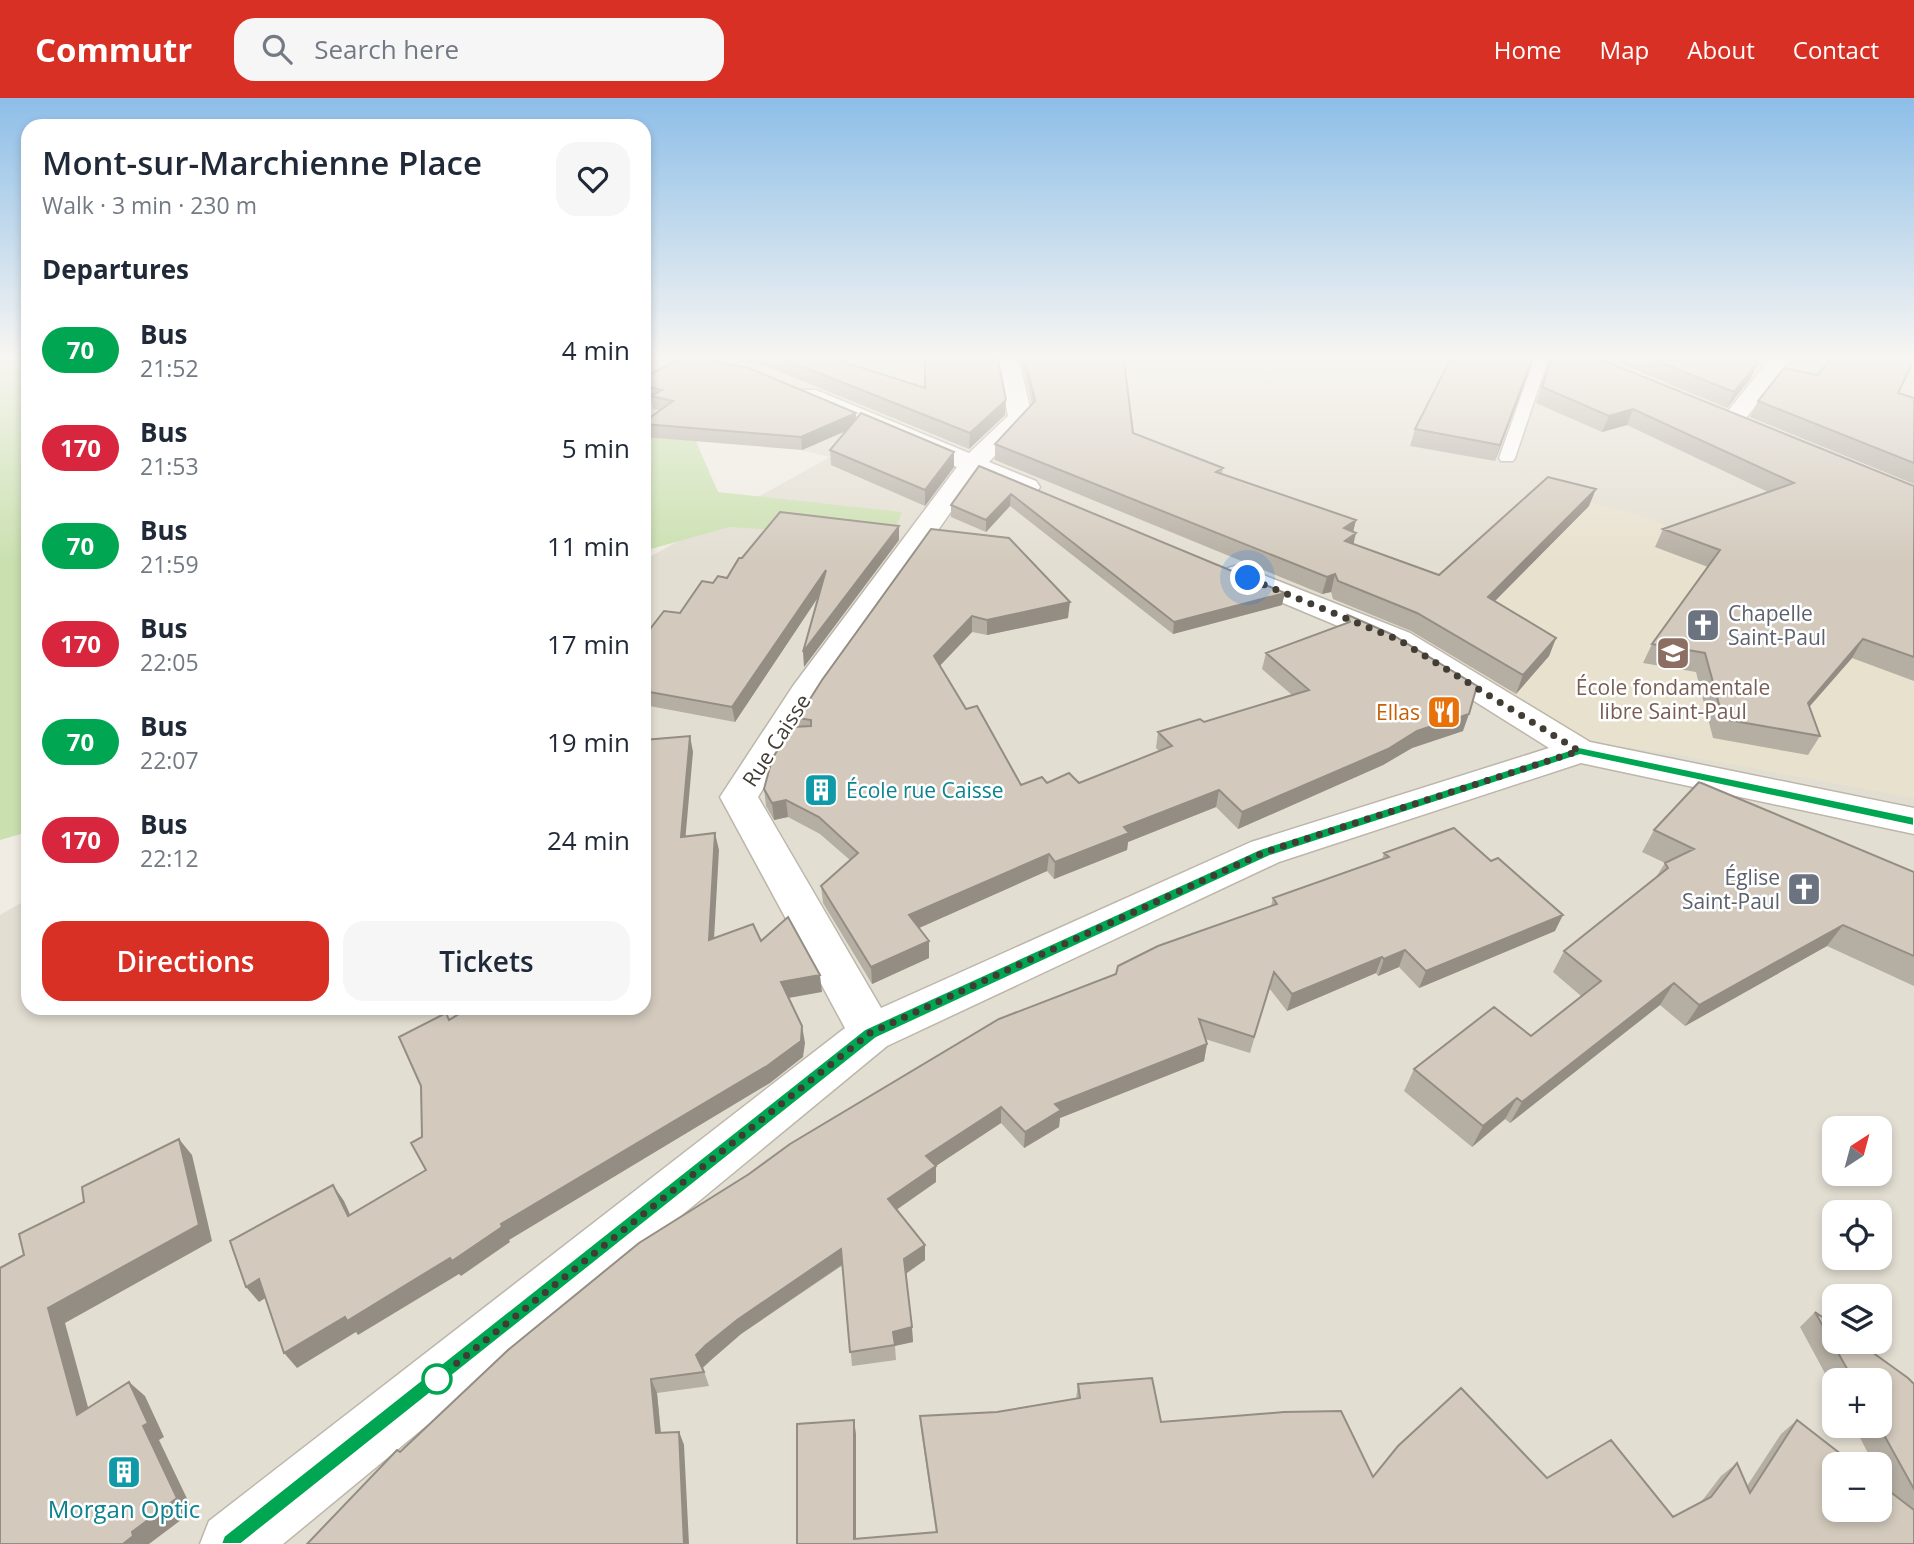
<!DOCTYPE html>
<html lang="en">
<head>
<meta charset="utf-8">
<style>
	:root { --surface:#fff; --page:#f6f6f7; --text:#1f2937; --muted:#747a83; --accent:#d93025 }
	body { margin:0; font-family:"Open Sans",sans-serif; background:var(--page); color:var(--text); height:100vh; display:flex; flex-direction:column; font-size:26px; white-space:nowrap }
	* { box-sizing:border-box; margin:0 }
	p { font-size:23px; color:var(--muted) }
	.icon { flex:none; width:38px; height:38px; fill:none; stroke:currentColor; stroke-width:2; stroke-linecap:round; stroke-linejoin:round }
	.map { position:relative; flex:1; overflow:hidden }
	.sheet { position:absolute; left:21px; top:21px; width:630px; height:896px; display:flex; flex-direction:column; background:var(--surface); border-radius:21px; box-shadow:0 4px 10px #0003 }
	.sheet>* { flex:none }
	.badge { padding:0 14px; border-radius:23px; font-size:24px; line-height:46px }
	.needle { width:46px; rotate:36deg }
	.tools { position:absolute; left:1822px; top:1018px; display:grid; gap:14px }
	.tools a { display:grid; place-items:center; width:70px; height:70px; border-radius:14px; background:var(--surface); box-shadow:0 4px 10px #0003; font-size:35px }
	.you { position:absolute; width:35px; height:35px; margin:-18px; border:5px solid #fff; border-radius:50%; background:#1a73e8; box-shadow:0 0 0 10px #1a73e833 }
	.map>.badge { position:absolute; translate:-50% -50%; box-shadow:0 0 0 4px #fff }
	h2 { padding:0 21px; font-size:26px; line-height:63px }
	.round { display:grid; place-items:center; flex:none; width:74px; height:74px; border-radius:21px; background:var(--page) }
	.summary { display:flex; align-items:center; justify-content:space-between; height:119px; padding:0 21px }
	h1 { font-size:33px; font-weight:600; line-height:52px }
	.primary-button { display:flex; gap:14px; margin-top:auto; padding:14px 21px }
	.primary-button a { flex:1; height:80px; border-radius:21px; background:var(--accent); color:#fff; font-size:28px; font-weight:600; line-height:80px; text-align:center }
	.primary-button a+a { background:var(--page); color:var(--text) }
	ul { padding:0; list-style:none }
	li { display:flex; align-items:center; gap:21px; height:98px; padding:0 21px }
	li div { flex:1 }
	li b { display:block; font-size:26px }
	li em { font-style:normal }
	li .badge { min-width:77px; font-weight:700; text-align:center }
	header { display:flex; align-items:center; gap:42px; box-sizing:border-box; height:98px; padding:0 35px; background:var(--accent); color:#fff }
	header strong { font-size:33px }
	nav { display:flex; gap:38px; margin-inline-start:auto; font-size:24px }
	.search { width:490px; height:63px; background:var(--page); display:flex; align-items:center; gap:18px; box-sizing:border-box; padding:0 24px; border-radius:21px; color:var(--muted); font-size:26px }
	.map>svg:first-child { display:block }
	.residential { fill:#e3ded2; fill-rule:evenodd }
	.education { fill:#e8e1ce }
	.green { fill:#cae0af }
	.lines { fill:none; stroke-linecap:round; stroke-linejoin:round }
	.service-casing { stroke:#bdb6aa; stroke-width:3 }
	.minor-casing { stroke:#bdb6aa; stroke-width:3 }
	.service { fill:#fff; fill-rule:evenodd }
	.minor { fill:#fff; fill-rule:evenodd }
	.wall { fill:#b5aea3 }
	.shaded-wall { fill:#948d84 }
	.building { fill:#d3cabd; stroke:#948d84; stroke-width:2 }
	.line { fill:#00a651; stroke:#fff; stroke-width:2 }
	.walk { stroke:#413c34; stroke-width:7; stroke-dasharray:0 12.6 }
	.stop-dot { fill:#fff; stroke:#00a651; stroke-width:3.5 }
	.labels { text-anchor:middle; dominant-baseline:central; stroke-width:5; stroke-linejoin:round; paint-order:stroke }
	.worship-label { font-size:21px; fill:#5b616d; stroke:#fff; text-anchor:start }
	.education-label { font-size:21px; fill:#785e54; stroke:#fff }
	.food-label { font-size:21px; fill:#c56008; stroke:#fff; text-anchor:end }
	.street-label { font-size:21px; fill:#413c34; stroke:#fff }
	.culture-label { font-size:21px; fill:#0d838f; stroke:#fff; text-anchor:start }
	.near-culture-label { font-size:24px; fill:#0d838f; stroke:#fff }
</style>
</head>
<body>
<header>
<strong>Commutr</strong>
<div class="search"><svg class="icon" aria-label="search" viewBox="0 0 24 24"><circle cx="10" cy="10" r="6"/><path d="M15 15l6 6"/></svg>Search here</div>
<nav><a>Home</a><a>Map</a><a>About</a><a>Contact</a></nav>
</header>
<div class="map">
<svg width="1914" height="1446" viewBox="0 0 1914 1446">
	<rect width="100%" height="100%" fill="#f0ece3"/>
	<path class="residential" d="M644,262H1914V1446H0V817L28,801V910H644V462L830,359L644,316ZM1834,1031H1880V1076H1834ZM1834,1115H1880V1160H1834ZM1834,1199H1880V1244H1834ZM1834,1283H1880V1328H1834ZM1834,1367H1880V1412H1834Z"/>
	<path class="education" d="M1536,391L1629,414L1859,499L1914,530V700L1681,657L1591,644L1559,632L1388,528L1422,492Z"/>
	<path class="green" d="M0,262H28V734L0,742Z
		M644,315L694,339L718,394L902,414L892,440L729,429L644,453Z"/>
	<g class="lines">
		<g class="service-casing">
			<path id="service" d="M1534,262H1548L1515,360L1513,363H1501L1499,360Z"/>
		</g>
		<g class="minor-casing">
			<path id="minor" d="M997,262H1019L1032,319L989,364L1036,383L1040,389L1036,395L1027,397L1018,395L977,377L821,597L758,699L881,910L1251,744L1549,650L1388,549L1228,482L1223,476L1228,470L1238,467L1410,535L1590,644L1914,710V736L1581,665L1279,764L887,948L283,1446H200L209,1423L845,930L720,699L793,588L957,369L800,302L797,297L800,292H816L969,355L1008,318Z
				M1769,262H1791L1740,328H1724L1720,323Z"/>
		</g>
		<use href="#service" class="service"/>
		<use href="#minor" class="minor"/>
	</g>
	<path class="wall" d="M736,262H837L925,290L1006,302L1005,317L969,351L766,268Z
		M1021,262H1124L1133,335L1223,370L1222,376L1356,422L1353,434L1354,446L1439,477L1589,408L1495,503L1556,540L1549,558L1516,596L1411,533L1333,501L1331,494L1322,496L995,362V346L1032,307Z
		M1533,262L1495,363L1410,348L1415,331Z
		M1550,262H1602L1914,388V583L1852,560L1809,609L1820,638L1808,657L1713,640L1696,574L1643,565L1652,546L1708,469L1655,449L1663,431L1768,394L1627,327L1602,334L1536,305L1550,263Z
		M1611,262H1746L1758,264L1751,280L1727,310Z
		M644,279L856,320L954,354V369L925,408L831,367L830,352L846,333L802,352L644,339V324L660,312L653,311L651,302L644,300Z
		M1898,295L1914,300V386L1750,319L1758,303Z
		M979,368L1282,507L1173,536L1010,408L986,434L951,419V407Z
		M899,428V442L804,569L818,499L735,624L644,607V530L650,531L680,515L713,485L727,480L742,460Z
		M931,431L1068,520L987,537L972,534L940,567L966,611L1021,687L1047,685H1079L1159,653L1156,650L1158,634L1204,624L1292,597L1262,571L1266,555L1346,525L1348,517L1463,633L1412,650L1383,667L1238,731L1216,709L1128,744L1127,752L1054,781L1047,773L919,830L929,860L872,886L823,805L821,788L850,762L820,736L788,719L774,722L766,708L764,691L799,629L798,620Z
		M1654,732L1914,774V888L1827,848L1685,928L1660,907L1510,1025L1505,1021L1472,1049L1404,993L1414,971L1531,938L1581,898L1553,874L1564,853L1656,779L1665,765L1642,754Z
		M1384,755L1555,833L1419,890L1399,869L1378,878L1376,875L1287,913L1269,890L1250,955L1205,941L1207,946L1204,963L1060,1020L1059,1029L1024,1050L1001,1025L935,1068L936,1084L896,1112L925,1147V1162L906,1176L913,1244L895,1248L896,1262L852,1268L843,1167L741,1236L711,1262L703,1270L709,1288L657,1295L661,1335L679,1334L684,1347L400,1354L1116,876L1271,808L1273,800L1382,762Z
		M1815,1214L1914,1286V1446H797L856,1336V1441L936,1434L921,1332L920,1318L997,1314L1076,1301L1078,1286L1161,1324L1373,1379L1547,1380L1673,1419L1701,1404L1721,1378L1737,1365L1747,1388L1781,1336L1797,1322L1888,1393L1880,1376V1367H1874L1854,1328H1880V1283H1834V1292L1800,1229Z"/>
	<path class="shaded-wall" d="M1532,262H1533L1495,363L1500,347Z
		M1758,264L1751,280L1727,310L1734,294Z
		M1006,302L1005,317L969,351L970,335Z
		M1633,311L1627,327L1602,334L1609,318Z
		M856,315L857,328L802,352L801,339Z
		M954,354V369L925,408V392Z
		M1596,391L1589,408L1482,516L1488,499Z
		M1011,396L1010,408L986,434V422Z
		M1356,422L1352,438L1356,435L1352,452L1341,460L1344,430Z
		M899,428V442L804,569L803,554Z
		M826,472L827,486L735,624L732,609Z
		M1335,476L1331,494L1322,496L1327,479Z
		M1285,495L1282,507L1173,536L1174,524Z
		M1070,504L1068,520L987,537V522Z
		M972,518V534L935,573L934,558Z
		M1556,540L1549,558L1516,596L1523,577Z
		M1863,541L1852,560L1796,624L1808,605Z
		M1469,616L1463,633L1412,650L1383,667L1238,731L1242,714L1417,633Z
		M690,638L693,654L684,756L681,739Z
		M1219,692L1216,709L1128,744L1127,752L1054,781L1055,764L1124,729Z
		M786,702L788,719L774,722L772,705Z
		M715,735L719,752L713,859L709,842Z
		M1049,756L1047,773L910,834L909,817Z
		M1563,817L1555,833L1419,890L1426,873Z
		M1843,827L1827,848L1685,928L1699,907Z
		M929,843V860L872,886L871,869Z
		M1405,852L1399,869L1378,878L1384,861Z
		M1382,859L1376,875L1287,913L1292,896Z
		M820,877L822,894L783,901L781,884Z
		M1674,885L1660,907L1510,1025L1522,1004Z
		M802,928L805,945L803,959L770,985L509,1142L510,1144L461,1178L459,1176L358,1237L356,1234L297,1270L284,1255L501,1126Z
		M1207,946L1204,963L1060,1020L1059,1029L1024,1050L1025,1034L1055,1006Z
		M1517,1000L1505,1021L1472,1049L1483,1028Z
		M1001,1009V1025L927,1074L926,1058Z
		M179,1041L192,1057L212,1143L65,1225L94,1331L77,1317L48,1210Z
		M936,1068V1084L889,1117L888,1101Z
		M333,1087L344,1103L358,1134L348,1118Z
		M925,1147V1162L905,1176L904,1161Z
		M841,1151L843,1166L741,1236L711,1262L701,1271L696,1257L706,1247L737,1222Z
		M259,1181L272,1196L259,1204L246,1189Z
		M912,1229L913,1244L894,1248L893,1234Z
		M651,1281L657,1295L662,1348L656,1335Z
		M129,1284L145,1298L164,1339L159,1342L193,1413L149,1446H123L132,1434L143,1328Z
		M854,1322L856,1336V1446L854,1441Z
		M679,1334L684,1347L689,1446H684Z"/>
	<path class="building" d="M679,262H706L749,270L856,315L801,339L644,326V324L673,303L651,298L662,292L644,288V279Z
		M786,262H837L925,290V262H998L1006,302L970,335Z
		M1025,262H1124L1133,335L1223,370L1216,374L1356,422L1344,430L1356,435L1345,443L1439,477L1548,379L1596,391L1488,499L1556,540L1523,577L1417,515L1338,483L1335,476L1327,479L995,346L1035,303Z
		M1450,262H1532L1500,347L1415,331Z
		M1551,262H1602L1914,388V559L1863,541L1808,605L1820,638L1723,621L1705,555L1652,546L1720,452L1663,431L1794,385L1633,311L1609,318L1542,289Z
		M1654,262H1746L1758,264L1734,294Z
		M1830,262H1914L1898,295L1914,300V365L1758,303L1784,270L1817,277Z
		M861,315L954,354L925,392L830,352Z
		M979,368L1285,495L1174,524L1011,396L986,422L951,407Z
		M780,414L899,428L803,554L826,472L732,609L644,593V530L650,531L664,513L680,515L702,483L713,485L718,478L727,480L739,460H742Z
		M931,431L1009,440L1070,504L987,522L972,518L934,558L966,611L977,608L1021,687L1042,679L1047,685L1069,675L1079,685L1172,648L1158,634L1200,621L1204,624L1309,592L1266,555L1350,524L1348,517L1391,536L1477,588L1469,616L1417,633L1388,651L1242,714L1219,692L1124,729L1129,735L1055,764L1049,756L909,817L929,843L871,869L821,788L858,755L819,719L786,702L772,705L764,691L772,661L792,629L811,628V622L798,620L822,582Z
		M690,638L681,739L715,735L709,842L753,826L761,843L788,819L820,877L781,884L802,928L801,943L767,968L501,1126L502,1129L452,1163L450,1160L347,1223L345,1219L284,1255L259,1181L246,1189L230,1143L333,1087L348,1118L426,1072L411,1045L422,1039L421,988L399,939L446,915L449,922L469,910H644V642Z
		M1699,684L1914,774V858L1843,827L1699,907L1674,885L1522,1004L1517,1000L1483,1028L1414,971L1494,909L1531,938L1601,883L1564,853L1668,770L1665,765L1694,751L1654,732Z
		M1454,730L1491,763L1498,760L1563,817L1426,873L1405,852L1384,861L1382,859L1292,896L1274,874L1254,939L1199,921L1207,946L1055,1006L1061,1012L1025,1034L1001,1009L926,1058L936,1068L888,1101L925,1147L904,1161L912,1229L893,1234L895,1247L850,1254L841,1151L737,1222L706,1247L696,1257L704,1274L651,1281L656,1335L679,1334L684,1446H307L397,1352L400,1354L508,1252L639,1145L749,1076L790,1046L999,921L1116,876L1118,868L1158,848L1277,806L1273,800L1389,759L1384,755Z
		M179,1041L199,1127L48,1210L77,1317L129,1284L148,1325L143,1328L177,1400L132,1434L133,1438L123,1446H0V1170L24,1157L19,1136L84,1104L82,1089Z
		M1815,1214L1834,1227V1244H1858L1908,1280L1914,1286V1391L1879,1328L1880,1283H1854Z
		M1152,1280L1161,1324L1284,1314L1341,1313L1373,1379L1398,1348L1461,1290L1547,1380L1611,1342L1673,1419L1711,1399L1737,1365L1750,1395L1797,1322L1855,1367H1834V1412H1880V1386L1914,1412V1446H797V1326L854,1322V1441L937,1434L920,1318L997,1314L1080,1300L1078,1286Z"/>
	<linearGradient id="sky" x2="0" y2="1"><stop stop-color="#8dbee8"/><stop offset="0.56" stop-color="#f8f6f2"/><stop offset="1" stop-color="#f8f6f2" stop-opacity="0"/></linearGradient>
	<rect width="1914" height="464" fill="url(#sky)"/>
	<path class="line" d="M1579,649L1914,719V728L1580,657L1270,758L876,940L241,1446H221L224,1438L865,931L1260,751Z"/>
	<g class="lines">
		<path class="walk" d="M437,1281L870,935L1265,754L1579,653L1399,542L1248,480"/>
	</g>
	<defs>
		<g id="church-square" transform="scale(1.75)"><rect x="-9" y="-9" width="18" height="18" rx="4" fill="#6b7280" stroke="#fff"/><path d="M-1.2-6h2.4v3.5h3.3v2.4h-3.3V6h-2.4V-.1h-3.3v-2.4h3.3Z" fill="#fff"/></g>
		<g id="school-square" transform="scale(1.75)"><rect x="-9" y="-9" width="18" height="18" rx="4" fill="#8d6e63" stroke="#fff"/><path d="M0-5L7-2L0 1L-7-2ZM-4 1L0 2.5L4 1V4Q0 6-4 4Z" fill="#fff"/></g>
		<g id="restaurant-square" transform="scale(1.75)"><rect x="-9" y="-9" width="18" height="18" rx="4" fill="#e8710a" stroke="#fff"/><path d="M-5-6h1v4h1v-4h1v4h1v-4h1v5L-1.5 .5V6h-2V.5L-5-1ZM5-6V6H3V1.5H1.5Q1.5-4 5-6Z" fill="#fff"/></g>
		<g id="building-square" transform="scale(1.75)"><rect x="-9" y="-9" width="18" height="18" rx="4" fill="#0f9aa8" stroke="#fff"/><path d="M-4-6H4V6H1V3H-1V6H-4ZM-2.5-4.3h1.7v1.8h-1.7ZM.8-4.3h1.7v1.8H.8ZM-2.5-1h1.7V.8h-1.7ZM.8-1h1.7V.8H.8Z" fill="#fff"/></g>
	</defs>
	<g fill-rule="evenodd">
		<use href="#church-square" x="1703" y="527"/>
		<use href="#school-square" x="1673" y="555"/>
		<use href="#restaurant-square" x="1444" y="614"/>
		<use href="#building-square" x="821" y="692"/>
		<use href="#church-square" x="1804" y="791"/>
		<use href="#building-square" x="124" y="1374"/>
	</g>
	<circle class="stop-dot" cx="437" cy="1281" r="14"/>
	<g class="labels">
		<g class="worship-label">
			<text x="1728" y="515">Chapelle<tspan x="1728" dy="24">Saint-Paul</tspan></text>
			<text x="1780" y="779" text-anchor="end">Église<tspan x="1780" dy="24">Saint-Paul</tspan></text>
		</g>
		<g class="education-label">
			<text x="1673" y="589">École fondamentale<tspan x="1673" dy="24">libre Saint-Paul</tspan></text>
		</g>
		<g class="food-label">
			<text x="1420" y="614">Ellas</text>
		</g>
		<g class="street-label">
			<text transform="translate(776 642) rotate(-57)">Rue Caisse</text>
		</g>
		<g class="culture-label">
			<text x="846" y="692">École rue Caisse</text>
		</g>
		<g class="near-culture-label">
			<text x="124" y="1410">Morgan Optic</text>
		</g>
	</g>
</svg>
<div class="tools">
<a><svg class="needle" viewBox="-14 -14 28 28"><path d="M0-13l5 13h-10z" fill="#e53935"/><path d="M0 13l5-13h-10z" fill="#747a83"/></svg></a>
<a><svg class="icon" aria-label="locate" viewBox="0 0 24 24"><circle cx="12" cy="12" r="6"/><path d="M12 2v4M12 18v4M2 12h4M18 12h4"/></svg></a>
<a><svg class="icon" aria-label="layers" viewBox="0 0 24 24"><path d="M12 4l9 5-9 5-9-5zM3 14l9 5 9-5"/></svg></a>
<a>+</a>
<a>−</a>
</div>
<div class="you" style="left:1248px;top:480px"></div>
<section class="sheet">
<div class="summary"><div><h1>Mont-sur-Marchienne Place</h1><p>Walk · 3 min · 230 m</p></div><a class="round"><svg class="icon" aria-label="heart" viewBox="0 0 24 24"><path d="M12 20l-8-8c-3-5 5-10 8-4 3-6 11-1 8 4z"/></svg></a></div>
<h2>Departures</h2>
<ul>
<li><span class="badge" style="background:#00a651;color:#fff">70</span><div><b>Bus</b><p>21:52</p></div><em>4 min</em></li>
<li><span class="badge" style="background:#d7263d;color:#fff">170</span><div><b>Bus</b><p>21:53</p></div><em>5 min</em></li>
<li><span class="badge" style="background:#00a651;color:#fff">70</span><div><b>Bus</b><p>21:59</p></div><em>11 min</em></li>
<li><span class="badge" style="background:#d7263d;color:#fff">170</span><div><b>Bus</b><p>22:05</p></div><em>17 min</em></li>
<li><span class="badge" style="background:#00a651;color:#fff">70</span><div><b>Bus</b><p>22:07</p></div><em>19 min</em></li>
<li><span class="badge" style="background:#d7263d;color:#fff">170</span><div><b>Bus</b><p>22:12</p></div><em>24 min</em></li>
</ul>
<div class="primary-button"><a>Directions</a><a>Tickets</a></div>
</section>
</div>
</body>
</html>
